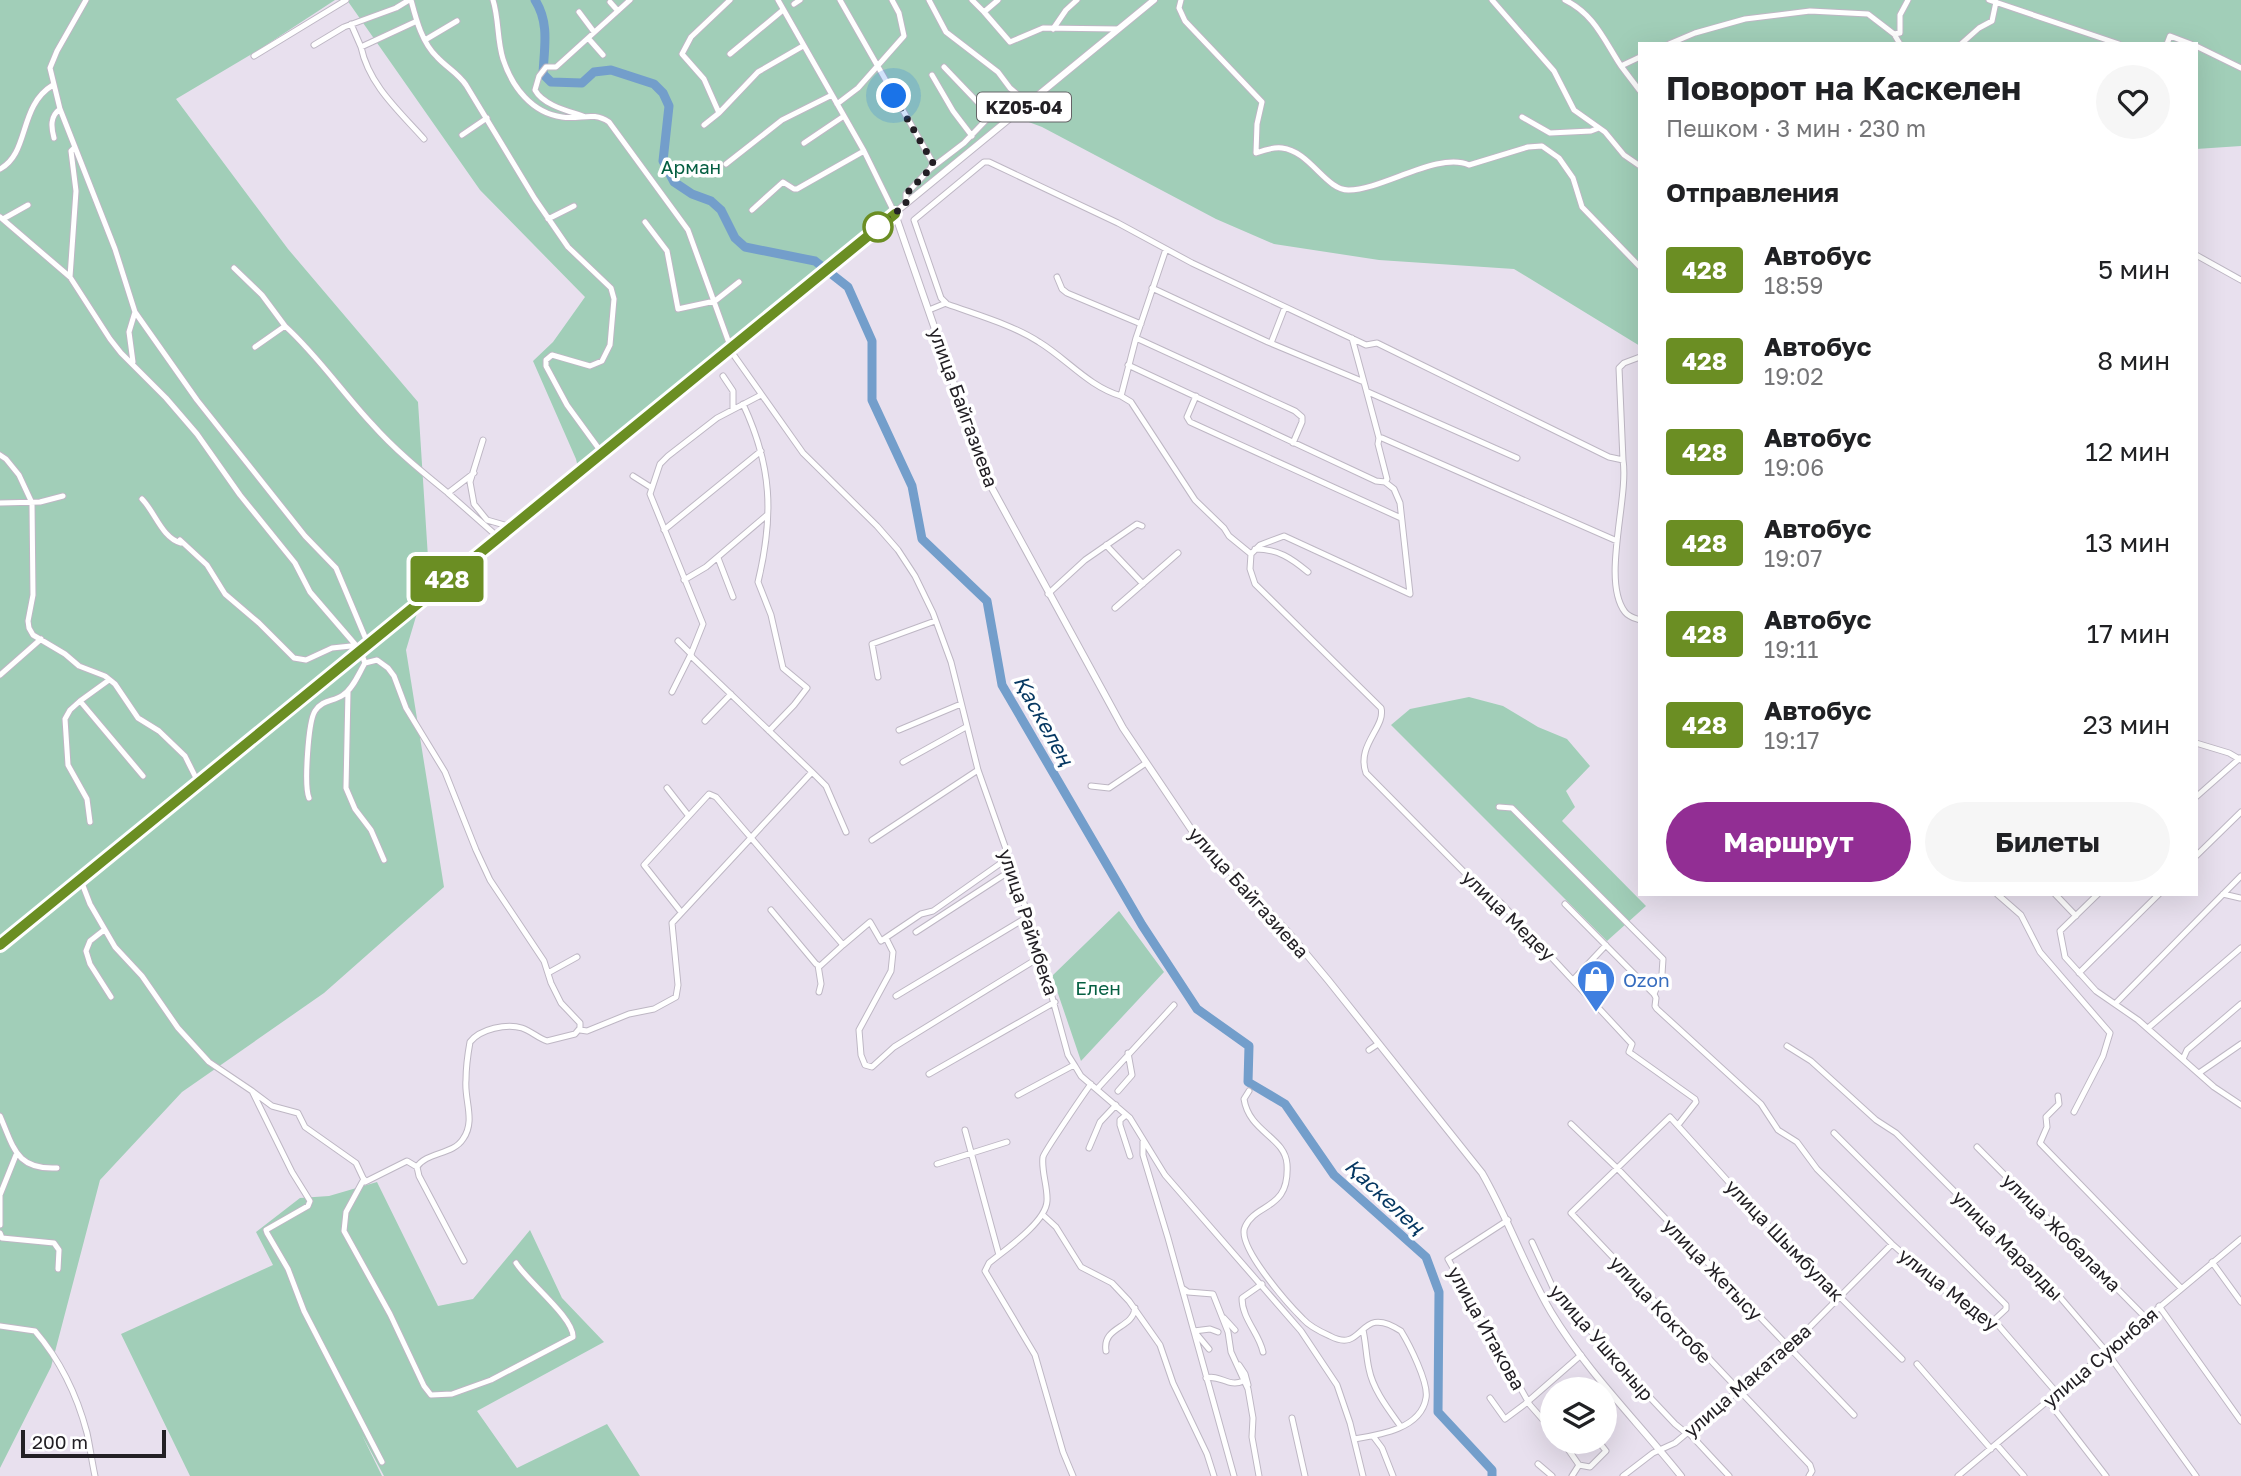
<!DOCTYPE html>
<html lang="ru">
<head>
<meta charset="utf-8">
<style>
	:root { --surface:#fff; --page:#f6f6f6; --text:#202124; --muted:#757577; --accent:#922e94 }
	body { margin:0; font-family:"Golos Text",sans-serif; background:var(--page); color:var(--text); height:100vh; display:flex; flex-direction:column; font-size:26px; white-space:nowrap }
	* { box-sizing:border-box; margin:0 }
	p { font-size:23px; color:var(--muted) }
	.icon { flex:none; width:38px; height:38px; fill:none; stroke:currentColor; stroke-width:2; stroke-linecap:round; stroke-linejoin:round }
	.map { position:relative; flex:1; overflow:hidden }
	.details { position:absolute; left:1638px; top:42px; width:560px; height:854px; display:flex; flex-direction:column; background:var(--surface); border-radius:0px; box-shadow:0 7px 28px #0002 }
	.details>* { flex:none }
	.badge { padding:0 14px; border-radius:5px; font-size:24px; line-height:46px }
	.tools { position:absolute; left:1540px; top:1377px; display:grid; gap:14px }
	.tools a { display:grid; place-items:center; width:77px; height:77px; border-radius:50%; background:var(--surface); box-shadow:0 7px 28px #0002; font-size:35px }
	.scale { position:absolute; left:21px; bottom:18px; width:145px; box-sizing:border-box; padding-left:7px; border:4px solid #232025; border-top:0; font-size:19px; line-height:24px; white-space:nowrap; color:#232025; -webkit-text-stroke:5px #fff; paint-order:stroke }
	.you { position:absolute; width:35px; height:35px; margin:-18px; border:5px solid #fff; border-radius:50%; background:#1a73e8; box-shadow:0 0 0 10px #1a73e833 }
	.map>.badge { position:absolute; translate:-50% -50%; box-shadow:0 0 0 4px #fff }
	h2 { padding:0 28px; font-size:26px; line-height:63px }
	.round { display:grid; place-items:center; flex:none; width:74px; height:74px; border-radius:37px; background:var(--page) }
	.headline { display:flex; align-items:center; justify-content:space-between; height:119px; padding:0 28px }
	h1 { font-size:33px; font-weight:700; line-height:52px }
	.cta { display:flex; gap:14px; margin-top:auto; padding:14px 28px }
	.cta a { flex:1; height:80px; border-radius:42px; background:var(--accent); color:#fff; font-size:28px; font-weight:700; line-height:80px; text-align:center }
	.cta a+a { background:var(--page); color:var(--text) }
	ul { padding:0; list-style:none }
	li { display:flex; align-items:center; gap:21px; height:91px; padding:0 28px }
	li div { flex:1 }
	li b { display:block; font-size:26px }
	li em { font-style:normal }
	li .badge { min-width:77px; font-weight:700; text-align:center }
	.map>svg:first-child { display:block }
	.green { fill:#a1ceb8 }
	.lines { fill:none; stroke-linecap:round; stroke-linejoin:round }
	.river { stroke:#739ecb; stroke-width:9 }
	.minor-casing { stroke:#beb7c4; stroke-width:7 }
	.major-casing { stroke:#beb7c4; stroke-width:8 }
	.minor { stroke:#fff; stroke-width:5 }
	.major { stroke:#fff; stroke-width:6 }
	.line-casing { stroke:#fff; stroke-width:16 }
	.line { stroke:#6b8e23; stroke-width:10 }
	.walk { stroke:#232025; stroke-width:7; stroke-dasharray:0 12.6 }
	.stop-dot { fill:#fff; stroke:#6b8e23; stroke-width:3.5 }
	.labels { text-anchor:middle; dominant-baseline:central; stroke-width:7; stroke-linejoin:round; paint-order:stroke }
	.shield { fill:#fff; stroke:#656366; stroke-width:2 }
	.shield-label { font-size:18px; font-weight:bold; fill:#232025 }
	.park-label { font-size:19px; fill:#055f42; stroke:#fff }
	.street-label { font-size:19px; fill:#232025; stroke:#fff }
	.shop-label { font-size:19px; fill:#366cbe; stroke:#fff; text-anchor:start }
	.water-label { font-size:21px; font-style:italic; fill:#063862; stroke:#fff }
</style>
</head>
<body>
<div class="map">
<svg width="2241" height="1476" viewBox="0 0 2241 1476">
	<rect width="100%" height="100%" fill="#e8e0ee"/>
	<path class="green" d="M0,0H335L257,51L176,99L288,249L418,402L429,573L406,650L444,887L324,993L182,1092L100,1180L51,1367L0,1468Z
		M347,0H2241V146L2196,149V44H1640V346L1514,269L1379,260L1274,244L1216,219L1042,127L1013,116L579,472L576,459L533,361L553,342L585,297L480,190Z
		M1469,697L1503,706L1538,727L1567,739L1590,766L1566,791L1575,807L1562,821L1646,906L1607,941L1391,725L1410,709Z
		M1119,911L1164,972L1081,1061L1052,976Z
		M377,1182L438,1306L473,1299L530,1230L562,1298L604,1342L477,1411L517,1468L607,1424L640,1476H384L362,1435L382,1476H190L121,1334L273,1265L256,1232L300,1198L329,1196Z"/>
	<g class="lines">
		<path class="river" d="M535,0C550,23 544,49 543,74L551,82L582,83L594,72L611,70L654,84L663,93L669,106L663,161L674,182L692,194L711,201L721,210L735,238L745,247L815,261L848,287L872,341V400L912,486L922,539L987,601L1002,685L1142,925L1197,1009L1249,1046L1248,1082L1285,1104L1334,1175L1426,1257L1439,1292L1438,1412L1492,1470V1476"/>
		<g class="minor-casing">
			<path id="minor" d="M86,0L57,51L50,68L60,109L115,249L135,312L197,400L305,536L336,568L368,644
				M411,0C416,19 422,43 437,57C446,67 458,73 466,85L535,199L568,247L611,288L614,299L610,345L602,361L590,366L552,355L546,360V366L567,405L602,453
				M493,0C499,19 497,40 503,59C512,87 532,113 562,117C580,120 593,111 609,122L688,230L733,354L803,453L877,526L898,550L915,576L933,613L951,662L978,770L1013,869L1040,953L1068,1055L1075,1066L1081,1076L1130,1118L1165,1175L1301,1331L1337,1385L1350,1423L1363,1476
				M730,0L691,37L682,54L704,79L719,113L758,72L803,46
				M778,0L864,151L895,214
				M840,0L933,163L930,169L906,194V204
				M929,0L946,32L998,72L1010,88L1028,103
				M972,0L984,12
				M998,0L984,12L1010,42L1043,28L1119,29
				M1181,0L1179,8L1185,21L1262,102L1257,124L1256,153C1264,150 1274,147 1282,148C1310,151 1326,191 1349,190C1382,190 1439,151 1469,165L1528,147L1542,146L1559,158L1573,178L1582,207L1640,267
				M1492,0L1554,71L1574,110L1605,132L1624,155L1640,166
				M1565,0C1594,14 1604,40 1621,66
				M1989,0L2119,44
				M610,2L618,11
				M794,4L800,0
				M579,12L594,32
				M351,24L361,47L417,21
				M1053,29L1066,10L1077,0
				M1894,34L1900,33V15L1908,0
				M588,38L603,55
				M425,40L457,21
				M1669,44L1695,33L1745,19L1810,11L1868,14L1894,34L1900,44
				M1961,44L1979,28L1992,21L1996,2
				M2167,44L2170,36L2191,44
				M314,45L344,27L396,8L409,0
				M2196,46L2241,68
				M361,47C369,85 399,111 424,139
				M730,54L783,10
				M254,56L346,0
				M1640,57L1621,66L1640,91
				M932,75L953,111L972,136
				M837,104L858,88L904,36L899,13L892,0
				M583,116C568,111 543,105 535,90L539,76L546,67H556L630,0
				M1522,117L1550,133L1591,131L1599,128
				M704,125L719,113
				M462,135L487,118
				M54,138C51,127 50,116 60,109
				M804,143L844,116
				M726,164L782,120L832,95
				M0,169C30,153 18,106 53,85
				M930,169L964,143L988,118L987,112L944,67
				M752,210L783,182L794,189H797L864,151
				M0,217L70,277L110,339L121,353L166,398L197,434L240,495L295,563L310,592L360,650L365,663
				M3,219L28,205
				M548,219L574,206
				M645,222L667,251L678,309L715,301L739,282
				M1166,249L1136,338L1121,396C1088,386 1067,359 1039,342C1013,325 977,315 947,304L941,298L914,220L984,162H989L1118,223L1192,263L1366,345L1377,343L1609,457L1623,460L1619,368L1624,363L1640,357
				M2196,255L2241,280
				M234,268L262,295L285,326
				M70,277L76,191L71,151L75,147
				M1057,277L1062,289L1067,293L1141,324
				M1152,288L1268,342L1364,382L1352,338
				M929,310L946,303
				M1136,338L1295,411L1302,417V422L1293,443
				M1271,343L1285,307
				M255,347L285,326C318,356 342,392 372,424C395,450 421,471 448,493L474,473
				M133,362L129,332L135,312
				M1128,365L1376,481L1385,482L1387,479L1378,444L1379,438H1382L1617,541
				M723,376L733,391V409
				M1364,382L1379,438
				M1368,392L1517,458
				M1121,396L1131,402L1195,500L1224,528L1229,536L1251,554L1250,569L1255,584L1381,708C1386,727 1356,745 1366,773L1465,873L1501,903L1632,1044L1629,1052L1695,1099L1696,1102L1678,1125
				M1196,396L1187,417L1190,422L1401,518
				M743,404C772,466 774,515 758,582L771,615L783,668L807,688L794,705L769,731
				M483,440L470,482L474,504L487,520L511,527
				M0,455L6,459L19,475L32,503L33,595L28,621L29,628L33,635L65,654L79,666L105,676L115,684L138,718L159,731L185,756L199,784
				M1623,460C1629,498 1601,581 1625,612C1629,617 1634,618 1640,620
				M633,476L652,488
				M448,493L498,537
				M142,499C155,512 162,538 181,543
				M0,503L40,502L63,496
				M664,530L761,451
				M180,540L207,565L225,594L259,623L294,658L306,660L332,648L351,646L357,649
				M1106,545L1143,584
				M1255,549C1278,549 1291,558 1308,572
				M1251,554L1260,545L1284,536L1410,594L1400,503L1394,489L1385,482
				M718,558L733,597
				M684,580L706,567L767,515
				M1048,594L1085,560L1137,524L1142,526
				M1115,608L1178,553
				M0,675L41,639
				M878,677L872,644L935,621
				M348,691L346,788L355,809L371,830L384,860
				M672,692L691,654L678,641
				M80,701L143,776
				M705,721L731,694
				M899,730L961,704
				M2196,743L2229,753L2241,760
				M903,762L966,727
				M812,772L826,786L846,832
				M1091,786L1109,788L1146,763
				M667,788L688,815
				M2196,797L2240,758
				M309,798C304,786 308,722 315,711C323,699 333,702 343,695C353,689 359,673 365,663L377,660L388,668L394,676L406,708L445,772L476,850L490,880L544,961L551,983L561,1003L580,1023V1028L575,1034L547,1041C538,1038 531,1031 522,1028C507,1023 480,1029 470,1042C468,1053 466,1068 466,1080C464,1100 476,1121 463,1139C453,1155 426,1152 417,1167L419,1176L464,1261
				M1499,807L1512,808L1663,959L1662,974L1654,994
				M90,822L87,799L68,765L65,719L70,710L80,701L109,680
				M872,840L978,770
				M2196,856L2241,812
				M80,878L90,904L115,947L142,976L178,1028L209,1062L252,1091L292,1172L310,1201L308,1206L266,1230L267,1233L288,1269L304,1311L382,1462
				M1997,894L2021,915L2040,952L2110,1033L2103,1056L2074,1112
				M2055,894L2076,916
				M2098,894L2060,931L2065,957L2096,991L2138,1020L2214,1087L2241,1105
				M2223,894L2240,898
				M1565,904L1654,994L1656,998L1655,1006L1657,1009L1761,1104L1778,1130L1797,1142L1817,1169L1892,1244L1944,1290L1999,1326L2057,1393
				M771,910L816,964L820,966L843,945
				M681,912L644,865L709,794L716,797L843,945L870,922L881,941L921,914L933,911L1001,863L1008,855
				M104,930L90,941L86,951L90,964L111,997
				M916,932L1013,869
				M886,938L893,952L891,971L859,1030L861,1055L865,1065L872,1067L894,1047L1040,957
				M818,965L821,984L819,992
				M548,973L577,957
				M2079,973L2159,894
				M1574,979L1606,945
				M896,996L1029,916
				M2116,1003L2241,876
				M2148,1028L2241,948
				M580,1030L587,1031L629,1014L654,1009L676,997L678,985L672,923L812,772L692,657L691,654L703,624L650,494L660,464L668,456L717,418L761,395
				M1787,1046L1811,1061L1876,1120L1896,1133L2059,1296L2106,1351L2196,1476
				M1369,1050L1378,1044
				M2183,1059L2187,1050L2241,1004
				M2199,1073L2241,1044
				M929,1074L1055,1002
				M1097,1089L1174,1005
				M252,1091L272,1106L298,1113L305,1127L356,1163L365,1182L407,1161L417,1167
				M1118,1091L1132,1075L1128,1053
				M1249,1091L1244,1099C1249,1132 1285,1137 1287,1164C1290,1211 1256,1202 1245,1227C1236,1246 1289,1305 1303,1319C1310,1327 1321,1332 1330,1336C1366,1355 1357,1302 1401,1331C1409,1344 1429,1383 1426,1398C1421,1429 1379,1435 1354,1439
				M1018,1095L1074,1065
				M2058,1096L2059,1104L2046,1117L2047,1127L2040,1143L2181,1288
				M1126,1115L1120,1120V1125L1130,1156
				M0,1116C14,1148 16,1170 57,1168
				M1571,1124L1617,1168L1854,1415
				M965,1130L999,1255
				M1834,1133L2006,1305V1309L1992,1322
				M1143,1141V1155L1168,1238L1234,1476
				M1977,1147L2146,1318
				M1089,1148L1100,1122L1116,1105
				M937,1164L1007,1142
				M364,1179L346,1212L344,1231L390,1314L424,1386L431,1395L452,1394L491,1380L573,1337C574,1318 528,1282 516,1263
				M1043,1215L1056,1227L1081,1267L1112,1283L1129,1301L1160,1345L1173,1383L1207,1454L1214,1476
				M1508,1220L1448,1259L1530,1405L1552,1430
				M0,1225V1195L16,1155
				M0,1233L2,1238L54,1243L59,1250L58,1269
				M1532,1242L1554,1290L1643,1390L1675,1424L1686,1433
				M2212,1262L2241,1302
				M1262,1284L1242,1298C1242,1319 1259,1333 1263,1352
				M1182,1288L1188,1292L1213,1294L1228,1332L1231,1352L1248,1389L1253,1418L1252,1437L1259,1476
				M2159,1306L2241,1421
				M1224,1318L1235,1330
				M0,1326L35,1331C60,1360 77,1395 87,1433C90,1447 92,1462 95,1476
				M1363,1330C1366,1343 1366,1356 1369,1369C1373,1390 1389,1410 1401,1427
				M1194,1331L1210,1329L1218,1332
				M1194,1331L1209,1349
				M1106,1351C1102,1326 1133,1329 1135,1308
				M1917,1364L1991,1449
				M1239,1365L1245,1374L1248,1385
				M1206,1378C1220,1374 1229,1388 1243,1381
				M1490,1398L1505,1419L1525,1404L1581,1355
				M2048,1401L2106,1476
				M1292,1418L1305,1476
				M1688,1432L1729,1476
				M1373,1436L1382,1448L1393,1476
				M1563,1442L1579,1465
				M1997,1445L2024,1476
				M1538,1464L1552,1476
				M1579,1465L1590,1467L1606,1451L1599,1442
				M1073,1476L1063,1452L1035,1355L985,1271L989,1263C1005,1250 1046,1222 1047,1201C1048,1187 1041,1171 1043,1157C1044,1152 1085,1092 1091,1084
				M1572,1476L1579,1465
				M1623,1476L1653,1453L1675,1443L1789,1348L1892,1244
				M1809,1476L1812,1471L1810,1465L1571,1213L1670,1117L1763,1220L1902,1359
				M1958,1476L2241,1239"/>
		</g>
		<g class="major-casing">
			<path id="major" d="M895,214L987,479L1123,728L1195,835L1288,932L1328,980L1482,1173C1508,1218 1525,1268 1551,1312C1587,1372 1638,1422 1681,1476
				M0,944L199,784L293,703L602,453L1154,0"/>
		</g>
		<use href="#minor" class="minor"/>
		<use href="#major" class="major"/>
	</g>
	<g class="lines">
		<g class="line-casing">
			<path id="line" d="M0,945L895,214"/>
		</g>
		<use href="#line" class="line"/>
		<path class="walk" d="M878,227L906,204V194L930,169L933,163L894,96"/>
	</g>
	<defs>
		<g id="shop-pin" transform="scale(2.0125)"><path d="M0 17L-7.5 6A9.5 9.5 0 1 1 7.5 6Z" fill="#3f7fe0" stroke="#fff"/><path d="M-5-2.5h2.3a2.7 3.5 0 0 1 5.4 0H5L5.5 6h-11ZM-1.5-2.5h3a1.5 2.3 0 0 0-3 0Z" fill="#fff"/></g>
	</defs>
	<g fill-rule="evenodd">
		<use href="#shop-pin" x="1596" y="979"/>
	</g>
	<circle class="stop-dot" cx="878" cy="227" r="14"/>
	<g class="labels">
		<rect class="shield" x="977" y="92.5" width="94" height="29" rx="5"/>
		<g class="shield-label">
			<text x="1024" y="107">KZ05-04</text>
		</g>
		<g class="park-label">
			<text x="691" y="166">Арман</text>
			<text x="1098" y="987">Елен</text>
		</g>
		<g class="street-label">
			<text transform="translate(964 407) rotate(70)">улица Байгазиева</text>
			<text transform="translate(1249 892) rotate(48)">улица Байгазиева</text>
			<text transform="translate(1509 915) rotate(44)">улица Медеу</text>
			<text transform="translate(1029 922) rotate(72)">улица Раймбека</text>
			<text transform="translate(2062 1232) rotate(45)">улица Жобалама</text>
			<text transform="translate(1785 1240) rotate(46)">улица Шымбулак</text>
			<text transform="translate(2008 1245) rotate(45)">улица Маралды</text>
			<text transform="translate(1713 1269) rotate(46)">улица Жетысу</text>
			<text transform="translate(1949 1289) rotate(38)">улица Медеу</text>
			<text transform="translate(1661 1309) rotate(47)">улица Коктобе</text>
			<text transform="translate(1487 1328) rotate(61)">улица Итакова</text>
			<text transform="translate(1602 1342) rotate(49)">улица Ушконыр</text>
			<text transform="translate(2100 1357) rotate(-40)">улица Суюнбая</text>
			<text transform="translate(1747 1380) rotate(-41)">улица Макатаева</text>
		</g>
		<g class="shop-label">
			<text x="1623" y="979">Ozon</text>
		</g>
		<g class="water-label">
			<text transform="translate(1044 720) rotate(61)">Қаскелең</text>
			<text transform="translate(1385 1196) rotate(43)">Қаскелең</text>
		</g>
	</g>
</svg>
<div class="tools">
<a><svg class="icon" aria-label="layers" viewBox="0 0 24 24"><path d="M12 4l9 5-9 5-9-5zM3 14l9 5 9-5"/></svg></a>
</div>
<div class="scale">200 m</div>
<div class="you" style="left:894px;top:96px"></div>
<b class="badge" style="left:447px;top:579px;background:#6b8e23;color:#fff">428</b>
<section class="details">
<div class="headline"><div><h1>Поворот на Каскелен</h1><p>Пешком · 3 мин · 230 m</p></div><a class="round"><svg class="icon" aria-label="heart" viewBox="0 0 24 24"><path d="M12 20l-8-8c-3-5 5-10 8-4 3-6 11-1 8 4z"/></svg></a></div>
<h2>Отправления</h2>
<ul>
<li><span class="badge" style="background:#6b8e23;color:#fff">428</span><div><b>Автобус</b><p>18:59</p></div><em>5 мин</em></li>
<li><span class="badge" style="background:#6b8e23;color:#fff">428</span><div><b>Автобус</b><p>19:02</p></div><em>8 мин</em></li>
<li><span class="badge" style="background:#6b8e23;color:#fff">428</span><div><b>Автобус</b><p>19:06</p></div><em>12 мин</em></li>
<li><span class="badge" style="background:#6b8e23;color:#fff">428</span><div><b>Автобус</b><p>19:07</p></div><em>13 мин</em></li>
<li><span class="badge" style="background:#6b8e23;color:#fff">428</span><div><b>Автобус</b><p>19:11</p></div><em>17 мин</em></li>
<li><span class="badge" style="background:#6b8e23;color:#fff">428</span><div><b>Автобус</b><p>19:17</p></div><em>23 мин</em></li>
</ul>
<div class="cta"><a>Маршрут</a><a>Билеты</a></div>
</section>
</div>
</body>
</html>
